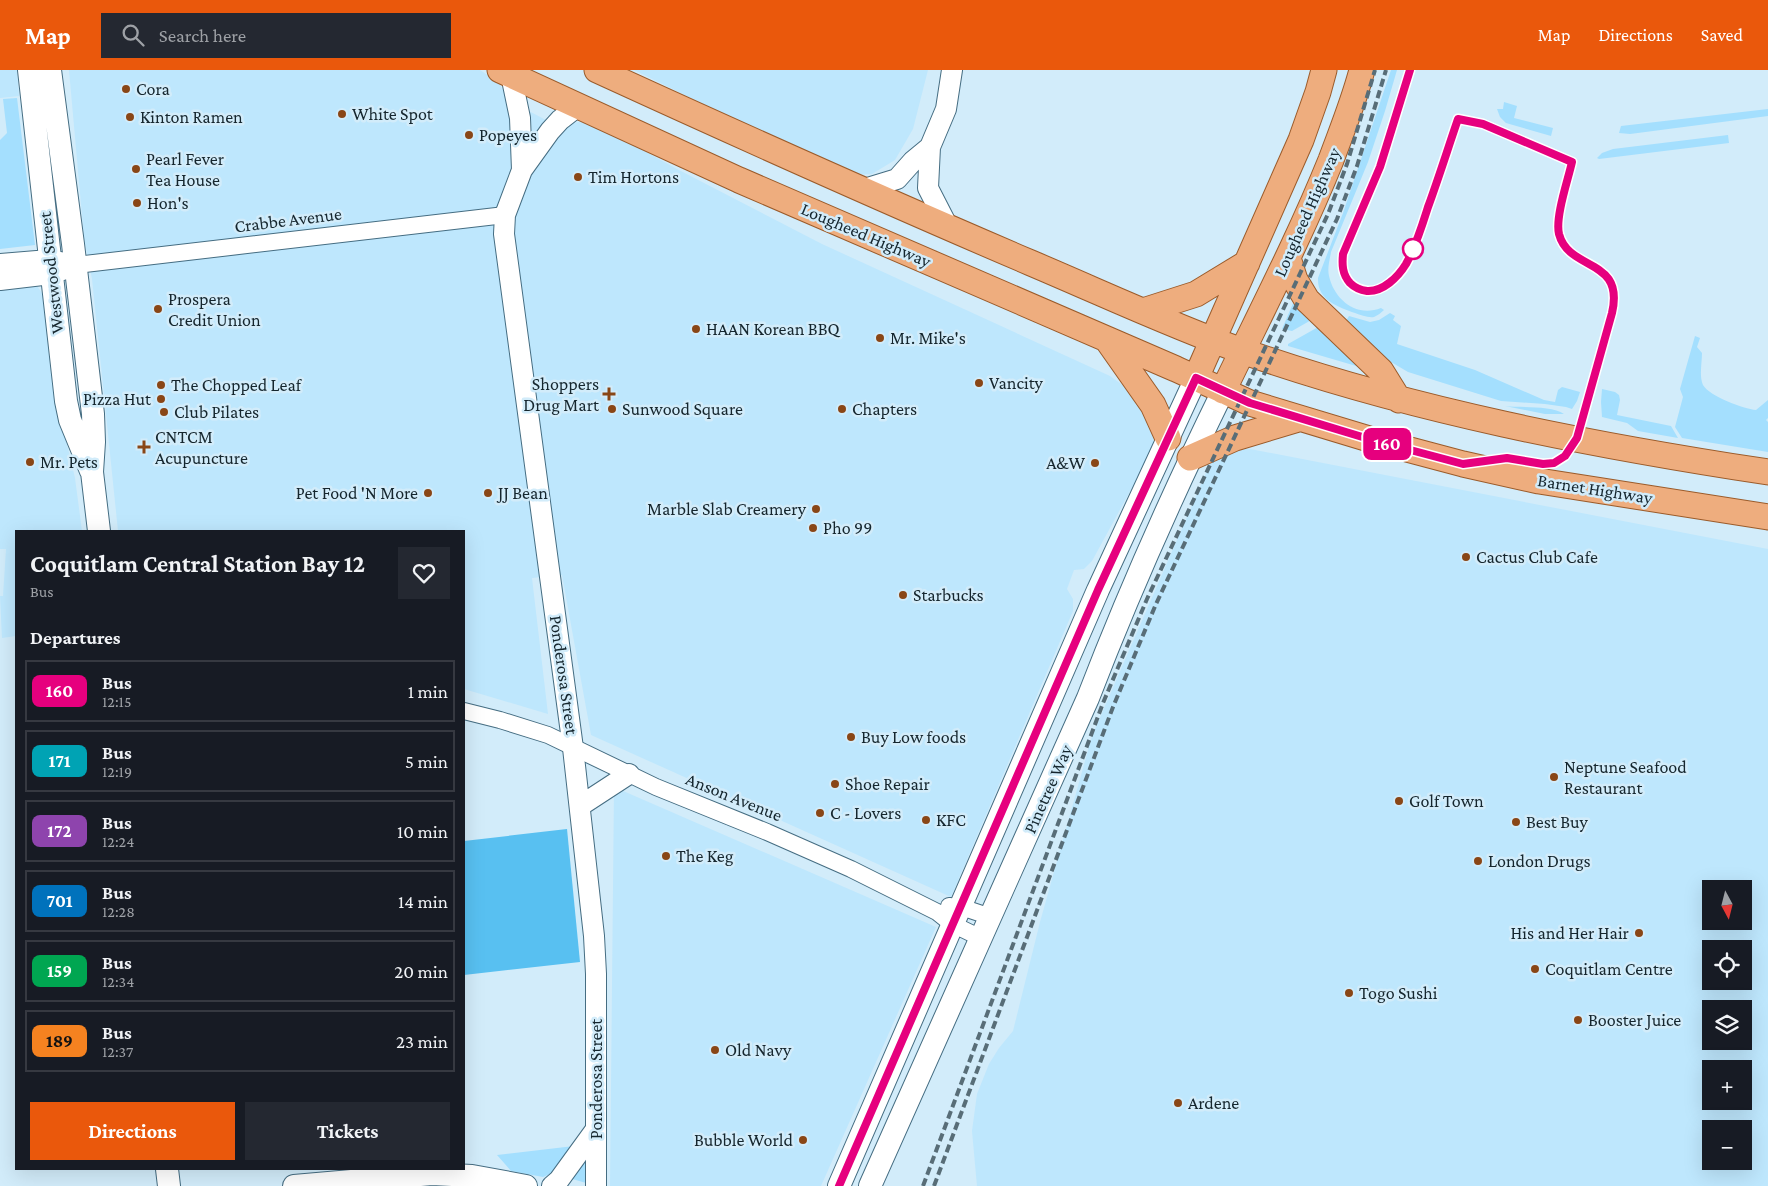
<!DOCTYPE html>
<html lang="en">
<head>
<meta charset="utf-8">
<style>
	:root { --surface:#171b24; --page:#242831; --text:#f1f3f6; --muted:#9ea1a6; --line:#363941; --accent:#ea580c }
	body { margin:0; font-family:"Crimson Pro",serif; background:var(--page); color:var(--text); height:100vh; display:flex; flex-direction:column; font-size:19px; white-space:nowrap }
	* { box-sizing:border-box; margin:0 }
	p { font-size:16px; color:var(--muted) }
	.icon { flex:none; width:28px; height:28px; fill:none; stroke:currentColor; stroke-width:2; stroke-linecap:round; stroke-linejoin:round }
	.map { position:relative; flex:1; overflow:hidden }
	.sheet { position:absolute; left:15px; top:460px; width:450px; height:640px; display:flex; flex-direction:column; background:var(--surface); border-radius:0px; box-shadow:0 5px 20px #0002 }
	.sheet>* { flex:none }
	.badge { padding:0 10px; border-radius:8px; font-size:18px; line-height:32px }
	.needle { width:32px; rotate:173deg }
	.controls { position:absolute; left:1702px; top:810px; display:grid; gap:10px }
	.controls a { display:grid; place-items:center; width:50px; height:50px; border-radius:0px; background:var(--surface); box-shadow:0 5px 20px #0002; font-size:25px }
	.map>.badge { position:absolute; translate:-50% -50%; box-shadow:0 0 0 2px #fff }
	h2 { padding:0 15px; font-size:19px; line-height:45px }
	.round { display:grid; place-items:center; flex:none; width:52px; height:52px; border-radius:0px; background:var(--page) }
	.summary { display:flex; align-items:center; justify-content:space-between; height:85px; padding:0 15px }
	h1 { font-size:24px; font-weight:700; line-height:38px }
	.action { display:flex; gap:10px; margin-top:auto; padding:10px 15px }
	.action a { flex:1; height:58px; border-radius:0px; background:var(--accent); color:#fff; font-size:20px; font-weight:700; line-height:58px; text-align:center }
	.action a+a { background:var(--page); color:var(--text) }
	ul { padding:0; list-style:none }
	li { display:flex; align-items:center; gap:15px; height:62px; margin:0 10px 8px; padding:0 5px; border:2px solid var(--line); border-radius:0px }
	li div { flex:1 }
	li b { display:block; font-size:19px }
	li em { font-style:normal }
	li .badge { min-width:55px; font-weight:700; text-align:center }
	header { display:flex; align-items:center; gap:30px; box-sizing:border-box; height:70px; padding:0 25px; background:var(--accent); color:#fff }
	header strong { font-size:24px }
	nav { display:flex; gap:28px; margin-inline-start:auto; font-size:18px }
	.search { width:350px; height:45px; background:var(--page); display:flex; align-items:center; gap:12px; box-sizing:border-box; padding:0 18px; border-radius:0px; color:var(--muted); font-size:19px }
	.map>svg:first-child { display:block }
	.built { fill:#bee7fd; fill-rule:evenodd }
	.green { fill:#a4dffe }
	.forest { fill:#58c0f1 }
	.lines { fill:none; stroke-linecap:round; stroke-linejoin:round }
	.minor-casing { stroke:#456d82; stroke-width:18 }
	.tertiary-casing { stroke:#456d82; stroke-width:22 }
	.secondary-casing { stroke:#456d82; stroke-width:24 }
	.primary-casing { stroke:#9b5b2a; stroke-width:27 }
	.minor { stroke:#fff; stroke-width:16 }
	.tertiary { stroke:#fff; stroke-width:20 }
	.secondary { stroke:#fff; stroke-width:22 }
	.primary { stroke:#eead7e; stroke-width:25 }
	.rail { stroke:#586d77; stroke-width:4; stroke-dasharray:8 4; stroke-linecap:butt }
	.line-casing { stroke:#fff; stroke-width:11 }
	.line { stroke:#e6007e; stroke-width:8 }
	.poi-dot { fill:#894616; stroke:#d2ecfa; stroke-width:2 }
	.stop-dot { fill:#fff; stroke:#e6007e; stroke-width:2.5 }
	.labels { text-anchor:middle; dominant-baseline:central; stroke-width:5; stroke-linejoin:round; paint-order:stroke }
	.poi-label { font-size:18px; fill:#15262e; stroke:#d2ecfa; text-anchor:start }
	.street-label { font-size:18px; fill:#15262e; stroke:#d2ecfa }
</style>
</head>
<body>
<header>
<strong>Map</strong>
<div class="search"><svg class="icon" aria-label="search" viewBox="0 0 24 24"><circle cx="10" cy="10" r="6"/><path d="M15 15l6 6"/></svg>Search here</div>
<nav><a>Map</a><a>Directions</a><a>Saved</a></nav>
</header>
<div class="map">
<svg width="1768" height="1116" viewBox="0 0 1768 1116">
	<rect width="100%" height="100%" fill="#d2ecfa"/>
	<path class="built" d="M0,0H17L19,26L0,28Z
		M69,0H480L498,12L510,31L561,58L568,54L579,52L597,55L677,99L822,174L1110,306L1135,324L1155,363L1152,381L1092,491L1084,499L1074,500L1067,519L1073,529V541L951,827L591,665L562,505L532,508L548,644L464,619V461H118L92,209L84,168Z
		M634,0H928L913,59L895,90L872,104L847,105Z
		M29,213L37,216L44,226L59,341L75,408L82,461H16V566L2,568L0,526H3L6,479H0V216Z
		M1219,373L1768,479V1116H977L972,1061L977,1024L989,994L999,978L1013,961L1040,852L1092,666ZM1711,819H1744V851H1711ZM1711,879H1744V911H1711ZM1711,939H1744V971H1711ZM1711,999H1744V1031H1711ZM1711,1059H1744V1091H1711Z
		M614,717L936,857L821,1116H610Z"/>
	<path class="green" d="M1391,0H1397L1385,41L1368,92L1331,182C1330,189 1327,198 1329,206C1334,229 1356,248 1381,238L1384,240C1381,243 1378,245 1374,247C1368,248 1361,245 1355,243C1338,237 1317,230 1318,208L1343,143Z
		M17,28L35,175L0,179V70L7,63L3,29Z
		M1504,32L1517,36L1514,48L1553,58L1551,66L1506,53L1500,47L1497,39H1503Z
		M1768,39V46L1630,64L1619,63L1621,56Z
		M1728,65L1729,73L1599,89L1597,88L1602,83L1613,79Z
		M1294,231L1313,249L1292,261L1282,259Z
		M1390,243L1395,246L1393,250L1401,256L1397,274L1475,300L1544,330L1555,332L1558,320L1562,317L1580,322L1577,331L1572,339L1566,337L1545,334L1501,331L1408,302L1386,289L1346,251L1349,246L1370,252L1379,250Z
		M1320,256L1363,298L1288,276V274Z
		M1695,266L1700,268L1697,277L1702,283C1702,292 1699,307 1703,315C1709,326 1744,339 1756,340L1768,330V348L1766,350L1768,352V382L1682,368L1675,357L1683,327L1680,319Z
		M1602,319L1615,322L1619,325L1620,330L1617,345L1671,356L1678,368L1638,361L1627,353L1602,347L1601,332Z
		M1505,336C1521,338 1552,335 1564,344H1545Z
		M574,1076L555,1102L543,1107L511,1101L497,1085Z
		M586,1090V1113L569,1108Z"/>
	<path class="forest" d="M567,759L580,892L464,905V771Z"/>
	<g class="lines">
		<g class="minor-casing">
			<path id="minor" d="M76,195L505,145
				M464,641L500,650L548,665L656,717L767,762L851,799L937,842L952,854L981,868
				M949,836L967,839L991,847"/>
		</g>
		<g class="tertiary-casing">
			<path id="tertiary" d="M511,5L520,48L522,100
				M578,36L560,50L550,61L522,100L505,145L504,164L573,678L594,866L596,904V1116
				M861,120L897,109L913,91L930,77
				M948,157L928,118L930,77L946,39L952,0
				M0,194L49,190L66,193
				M0,210L51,204L76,195
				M580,736L629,704
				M552,1116L559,1110L596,1059"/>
		</g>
		<g class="secondary-casing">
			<path id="secondary" d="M29,0L66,331L70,350L91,401
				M50,0L73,174L93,344L94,372L92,402L99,461
				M167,1099L169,1116
				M294,1116L432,1104L472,1106L526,1116
				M839,1116L1098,520L1196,308
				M870,1116L1088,628C1128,524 1174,421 1223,321"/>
		</g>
		<g class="primary-casing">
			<path id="primary" d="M500,0L739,110L1176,299L1250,333L1369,369L1463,394L1539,411L1768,447
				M597,0C741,66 886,131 1031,193C1102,223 1172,256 1245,282C1414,341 1591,375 1768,402
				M1288,188L1295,210L1307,230L1381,301L1399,330
				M1143,241L1196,224L1247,193
				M1108,271L1153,335L1168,368
				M1196,308L1301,70L1318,22L1324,0
				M1223,321C1260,244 1299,169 1331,90C1342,60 1354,31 1362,0
				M1190,388L1235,368L1298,349"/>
		</g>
		<use href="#minor" class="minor"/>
		<use href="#tertiary" class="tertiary"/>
		<use href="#secondary" class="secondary"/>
		<use href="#primary" class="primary"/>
		<path class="rail" d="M923,1116L1103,633L1147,529L1328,144L1347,94L1375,0
			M934,1116L1113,637L1156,534L1337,149L1357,96L1386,0"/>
	</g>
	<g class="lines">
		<g class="line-casing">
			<path id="line" d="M839,1116L1098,520L1196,308L1250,333L1369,369L1463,394L1507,388L1543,394L1554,393L1565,386L1577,368L1612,243C1625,187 1569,202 1559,164C1555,147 1568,110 1572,92L1483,54L1458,49C1448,78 1439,107 1428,137C1422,156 1416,176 1406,194C1398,207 1383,222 1367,221C1360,220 1354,217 1350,213C1342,204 1342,194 1343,184L1380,97L1410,0"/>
		</g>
		<use href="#line" class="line"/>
	</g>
	<g class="poi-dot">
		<circle cx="126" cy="19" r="5"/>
		<circle cx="342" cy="44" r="5"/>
		<circle cx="130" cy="47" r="5"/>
		<circle cx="469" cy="65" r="5"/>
		<circle cx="136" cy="99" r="5"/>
		<circle cx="578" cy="107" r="5"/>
		<circle cx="137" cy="133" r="5"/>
		<circle cx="158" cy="239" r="5"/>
		<circle cx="696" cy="259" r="5"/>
		<circle cx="880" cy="268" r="5"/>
		<circle cx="979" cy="313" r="5"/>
		<circle cx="161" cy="315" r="5"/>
		<path d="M606.5 316.5h5v5h5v5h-5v5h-5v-5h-5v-5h5z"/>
		<circle cx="161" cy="329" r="5"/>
		<circle cx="612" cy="339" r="5"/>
		<circle cx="842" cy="339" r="5"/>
		<circle cx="164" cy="342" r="5"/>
		<path d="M141.5 369.5h5v5h5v5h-5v5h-5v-5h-5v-5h5z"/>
		<circle cx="30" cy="392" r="5"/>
		<circle cx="1095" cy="393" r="5"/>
		<circle cx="428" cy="423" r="5"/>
		<circle cx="488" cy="423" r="5"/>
		<circle cx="816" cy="439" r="5"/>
		<circle cx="813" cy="458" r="5"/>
		<circle cx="1466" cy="487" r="5"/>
		<circle cx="903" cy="525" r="5"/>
		<circle cx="851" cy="667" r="5"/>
		<circle cx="1554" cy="707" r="5"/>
		<circle cx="835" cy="714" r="5"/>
		<circle cx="1399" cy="731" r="5"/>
		<circle cx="820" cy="743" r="5"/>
		<circle cx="926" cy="750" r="5"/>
		<circle cx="1516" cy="752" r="5"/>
		<circle cx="666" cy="786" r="5"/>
		<circle cx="1478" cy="791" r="5"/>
		<circle cx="1639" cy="863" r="5"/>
		<circle cx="1535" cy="899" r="5"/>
		<circle cx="1349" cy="923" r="5"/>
		<circle cx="1578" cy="950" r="5"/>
		<circle cx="715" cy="980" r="5"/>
		<circle cx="1178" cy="1033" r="5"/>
		<circle cx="803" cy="1070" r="5"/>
	</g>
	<circle class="stop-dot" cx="1413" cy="179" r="10"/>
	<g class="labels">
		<g class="poi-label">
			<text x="136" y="19">Cora</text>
			<text x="352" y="44">White Spot</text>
			<text x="140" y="47">Kinton Ramen</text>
			<text x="479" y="65">Popeyes</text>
			<text x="146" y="89">Pearl Fever<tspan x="146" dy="21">Tea House</tspan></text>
			<text x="588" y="107">Tim Hortons</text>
			<text x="147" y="133">Hon's</text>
			<text x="168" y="229">Prospera<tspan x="168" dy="21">Credit Union</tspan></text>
			<text x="706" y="259">HAAN Korean BBQ</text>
			<text x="890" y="268">Mr. Mike's</text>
			<text x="989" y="313">Vancity</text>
			<text x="599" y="314" text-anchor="end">Shoppers<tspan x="599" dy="21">Drug Mart</tspan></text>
			<text x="171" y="315">The Chopped Leaf</text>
			<text x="151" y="329" text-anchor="end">Pizza Hut</text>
			<text x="622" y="339">Sunwood Square</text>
			<text x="852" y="339">Chapters</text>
			<text x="174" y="342">Club Pilates</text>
			<text x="155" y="367">CNTCM<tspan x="155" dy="21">Acupuncture</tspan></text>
			<text x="40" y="392">Mr. Pets</text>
			<text x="1085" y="393" text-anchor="end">A&amp;W</text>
			<text x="418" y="423" text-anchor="end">Pet Food 'N More</text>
			<text x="498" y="423">JJ Bean</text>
			<text x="806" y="439" text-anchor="end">Marble Slab Creamery</text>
			<text x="823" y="458">Pho 99</text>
			<text x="1476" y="487">Cactus Club Cafe</text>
			<text x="913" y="525">Starbucks</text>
			<text x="861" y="667">Buy Low foods</text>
			<text x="1564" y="697">Neptune Seafood<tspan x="1564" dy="21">Restaurant</tspan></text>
			<text x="845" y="714">Shoe Repair</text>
			<text x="1409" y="731">Golf Town</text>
			<text x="830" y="743">C - Lovers</text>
			<text x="936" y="750">KFC</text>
			<text x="1526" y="752">Best Buy</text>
			<text x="676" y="786">The Keg</text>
			<text x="1488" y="791">London Drugs</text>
			<text x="1629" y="863" text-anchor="end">His and Her Hair</text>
			<text x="1545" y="899">Coquitlam Centre</text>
			<text x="1359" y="923">Togo Sushi</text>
			<text x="1588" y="950">Booster Juice</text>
			<text x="725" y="980">Old Navy</text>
			<text x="1188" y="1033">Ardene</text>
			<text x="793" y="1070" text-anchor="end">Bubble World</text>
		</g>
		<g class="street-label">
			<text transform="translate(1307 142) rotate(-66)">Lougheed Highway</text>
			<text transform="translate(288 150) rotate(-7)">Crabbe Avenue</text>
			<text transform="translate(866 165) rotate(23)">Lougheed Highway</text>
			<text transform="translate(51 203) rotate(-96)">Westwood Street</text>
			<text transform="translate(1595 419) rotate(9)">Barnet Highway</text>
			<text transform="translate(564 605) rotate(82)">Ponderosa Street</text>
			<text transform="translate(1048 719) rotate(-66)">Pinetree Way</text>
			<text transform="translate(734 727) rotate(22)">Anson Avenue</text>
			<text transform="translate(596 1009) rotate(-90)">Ponderosa Street</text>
		</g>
	</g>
</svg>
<div class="controls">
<a><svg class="needle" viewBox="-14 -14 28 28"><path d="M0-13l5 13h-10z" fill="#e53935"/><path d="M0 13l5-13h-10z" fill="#9ea1a6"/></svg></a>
<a><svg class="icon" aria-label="locate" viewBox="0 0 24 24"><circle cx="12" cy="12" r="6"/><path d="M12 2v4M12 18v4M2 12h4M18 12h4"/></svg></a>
<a><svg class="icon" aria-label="layers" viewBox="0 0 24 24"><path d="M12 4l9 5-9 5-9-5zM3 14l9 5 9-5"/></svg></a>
<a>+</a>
<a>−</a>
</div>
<b class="badge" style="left:1387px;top:374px;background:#e6007e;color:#fff">160</b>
<section class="sheet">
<div class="summary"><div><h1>Coquitlam Central Station Bay 12</h1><p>Bus</p></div><a class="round"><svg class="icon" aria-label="heart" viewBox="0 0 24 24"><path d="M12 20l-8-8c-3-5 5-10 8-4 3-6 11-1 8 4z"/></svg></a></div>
<h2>Departures</h2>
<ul>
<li><span class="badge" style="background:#e6007e;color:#fff">160</span><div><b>Bus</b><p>12:15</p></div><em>1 min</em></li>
<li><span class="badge" style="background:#00a3b4;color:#fff">171</span><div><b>Bus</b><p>12:19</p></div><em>5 min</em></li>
<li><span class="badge" style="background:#8e44ad;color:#fff">172</span><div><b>Bus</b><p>12:24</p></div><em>10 min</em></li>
<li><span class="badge" style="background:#0072bc;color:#fff">701</span><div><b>Bus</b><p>12:28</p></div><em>14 min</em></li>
<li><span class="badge" style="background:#00a651;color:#fff">159</span><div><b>Bus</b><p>12:34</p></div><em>20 min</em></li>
<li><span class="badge" style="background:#f58220;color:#111">189</span><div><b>Bus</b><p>12:37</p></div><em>23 min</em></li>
</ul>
<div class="action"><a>Directions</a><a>Tickets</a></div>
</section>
</div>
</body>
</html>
